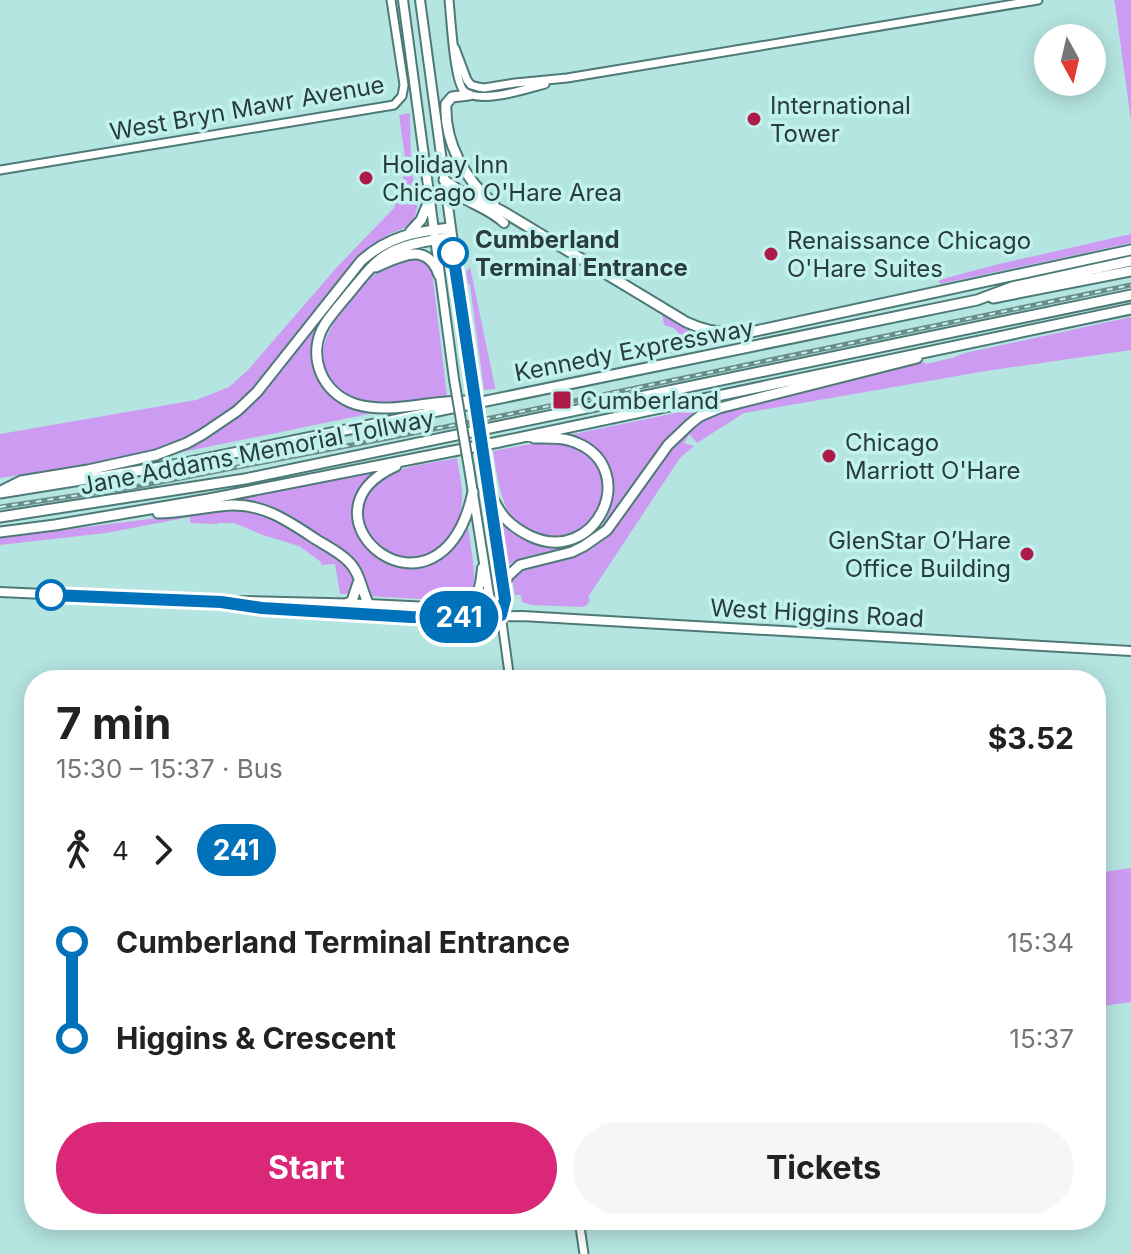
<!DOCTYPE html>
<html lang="en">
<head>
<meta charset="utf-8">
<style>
	:root { --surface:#fff; --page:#f6f6f6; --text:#222; --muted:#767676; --accent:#db2777 }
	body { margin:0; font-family:Inter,sans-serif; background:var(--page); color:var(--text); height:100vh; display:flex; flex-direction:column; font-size:30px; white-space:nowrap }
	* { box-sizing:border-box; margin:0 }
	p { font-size:26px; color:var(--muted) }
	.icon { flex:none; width:44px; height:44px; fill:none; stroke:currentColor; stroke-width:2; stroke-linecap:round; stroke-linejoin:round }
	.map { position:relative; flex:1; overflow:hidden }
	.details { position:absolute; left:24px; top:670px; width:1082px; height:560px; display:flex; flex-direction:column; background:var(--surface); border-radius:32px; box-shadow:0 4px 20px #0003 }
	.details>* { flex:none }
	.badge { padding:0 16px; border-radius:26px; font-size:28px; line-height:52px }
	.needle { width:52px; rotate:172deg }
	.buttons { position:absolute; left:1034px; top:24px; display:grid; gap:16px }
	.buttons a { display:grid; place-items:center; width:72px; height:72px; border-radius:50%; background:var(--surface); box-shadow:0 4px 20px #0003; font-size:40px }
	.map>.badge { position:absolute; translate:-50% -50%; box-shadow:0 0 0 4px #fff }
	.legs { display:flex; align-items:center; gap:12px; height:88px; padding:0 32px; font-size:26px }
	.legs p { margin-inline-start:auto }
	.head { display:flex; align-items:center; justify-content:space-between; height:136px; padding:0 32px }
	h1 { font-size:44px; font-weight:700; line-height:60px }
	.action { display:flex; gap:16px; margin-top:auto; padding:16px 32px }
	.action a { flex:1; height:92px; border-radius:48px; background:var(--accent); color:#fff; font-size:32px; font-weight:700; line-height:92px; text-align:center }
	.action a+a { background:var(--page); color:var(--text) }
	ul { padding:0 32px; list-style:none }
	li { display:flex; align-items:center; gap:28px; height:96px; font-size:30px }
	li i { display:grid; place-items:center; width:12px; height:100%; margin:0 10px; background:currentColor }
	li i::after { content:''; width:20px; height:20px; margin:-10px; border:6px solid; border-radius:50%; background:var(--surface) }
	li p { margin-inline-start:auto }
	li:first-child i { background:linear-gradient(#0000 50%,currentColor 0) }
	li:last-child i { background:linear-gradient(currentColor 50%,#0000 0) }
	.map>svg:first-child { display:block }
	.green { fill:#ce9bf3 }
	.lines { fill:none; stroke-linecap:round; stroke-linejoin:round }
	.secondary-casing { stroke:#4d7a77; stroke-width:11 }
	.primary-casing { stroke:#4d7a77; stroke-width:12 }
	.highway-casing { stroke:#4d7a77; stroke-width:13 }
	.secondary { stroke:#fff; stroke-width:7 }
	.primary { stroke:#fff; stroke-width:8 }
	.highway { stroke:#fff; stroke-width:9 }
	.rail-casing { stroke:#6b8c89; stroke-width:5 }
	.rail { stroke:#c2f2ee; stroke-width:2; stroke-dasharray:6; stroke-linecap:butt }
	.primary-bridge-casing { stroke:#4d7a77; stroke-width:12; stroke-linecap:butt }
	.primary-bridge { stroke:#fff; stroke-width:8 }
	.line-1-casing { stroke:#fff; stroke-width:18 }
	.line-1 { stroke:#0072bc; stroke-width:12 }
	.poi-dot { fill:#ad1b49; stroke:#c2f2ee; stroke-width:3 }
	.stop-1-dot { fill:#fff; stroke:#0072bc; stroke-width:4 }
	.labels { text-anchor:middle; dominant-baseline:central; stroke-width:7; stroke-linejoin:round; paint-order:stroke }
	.poi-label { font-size:24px; fill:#2a3d3c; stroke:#c2f2ee; text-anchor:start }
	.street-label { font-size:24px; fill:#2a3d3c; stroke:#c2f2ee }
	.stop-label { font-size:24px; font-weight:bold; fill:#2a3d3c; stroke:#c2f2ee; text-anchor:start }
</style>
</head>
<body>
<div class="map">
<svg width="1131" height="1254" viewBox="0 0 1131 1254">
	<rect width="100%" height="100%" fill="#b5e5e1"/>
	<path class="green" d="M1114,0H1131V121L1115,4Z
		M410,113L411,161L417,206C416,225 403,229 387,235V237L368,249L356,261L259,384C232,410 202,434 166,446C145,454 121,458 99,462C66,468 33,473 0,478V434L196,400L229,387L248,370L337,267L394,208L403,181L405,158L399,115Z
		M1131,234V243L940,284L939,280L995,265Z
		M413,259C423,259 428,262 432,271L447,396C419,400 389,408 361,400C300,382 321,334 352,298C359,291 365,282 373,276C385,267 399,262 413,259Z
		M470,267L495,387V389L484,390L470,285L468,283L466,272Z
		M662,312L683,326L698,332L739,339L670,353L677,343H680L679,334L674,328L664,325Z
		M325,314L327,316C322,325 315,335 313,345C309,364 318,386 334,397C347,404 364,407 378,412L168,455C187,447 207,439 224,427C266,398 295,354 325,314Z
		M1131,317V350L986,371L744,413L697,443L689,434L684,443L694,446L680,458L588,597L590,600L587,605L582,607L532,605L522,602L521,595H515L512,579C516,573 519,569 526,567C548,559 569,561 592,548C608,538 619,523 630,507C658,466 675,430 723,410L924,362L926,364L952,358L965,353Z
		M714,405C675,424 653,458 629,493C618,509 608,525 593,536C566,556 529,548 506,567L499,517C523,548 574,560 602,525C620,501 614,464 591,446C584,440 577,438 569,435Z
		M541,442C554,443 566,442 578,448C630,474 595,551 541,536C529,533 519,525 509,517L510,515C499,495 497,473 493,451Z
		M457,458C459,472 463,487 462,501C461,520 456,532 442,544C395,590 322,510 391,474C406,465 439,462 457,458Z
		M374,472C319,526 391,596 444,557C455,549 461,538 468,527C470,538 471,550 473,561C475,582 477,597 452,601L368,596C365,584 362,571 354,561C343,547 275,508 257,503C249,501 240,501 232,501Z
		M241,510C272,515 349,552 356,585L351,594H340L335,564L321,565V562L299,546L263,535L234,523H218L217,524L190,523V517L106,533L0,545V538L212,511Z
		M1131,868V1002L1096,1007V873Z"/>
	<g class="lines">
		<g class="secondary-casing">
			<path id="secondary" d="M449,0C451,17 454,85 465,92C482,104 526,89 545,84
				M455,48L467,80L471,85L478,87L484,88L515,83L567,78L1038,0
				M0,170L394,105L402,96L404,85L391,0
				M501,615L510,680
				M579,1220L584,1254"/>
		</g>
		<g class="primary-casing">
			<path id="primary" d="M403,0L454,379
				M420,0L471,375
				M446,184C461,203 485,205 504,223
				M484,464L505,599L501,615
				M469,468L490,601L501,615
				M0,592L223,602
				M241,601L368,604L471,609L490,613
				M221,602L262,608L295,611L411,617L522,616L1131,651
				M457,607C479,598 480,590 482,568"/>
		</g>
		<g class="highway-casing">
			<path id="highway" d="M469,95L452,97L446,104C444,142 465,180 494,204
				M444,180L460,191L502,211L686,322C707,332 728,335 751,332L1131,250
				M410,232L421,220L429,201
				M451,237C429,241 406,243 386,255C373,263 362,278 352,290C343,301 333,312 325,324C306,354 321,393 355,404C391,415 429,400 465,401
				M376,267C401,256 427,241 439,275
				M993,298L1131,271
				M396,466C287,515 440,642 473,492
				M3,490L21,481L88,470L156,455L187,443L203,434L237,411L257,392L361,261C389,236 414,232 450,228
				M488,491C494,500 498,510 505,518C512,526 520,531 530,536C596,567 641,470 577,443C564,437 549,438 534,438
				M0,493L180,464L977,300L1012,287L1131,261
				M158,513C182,513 207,506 232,505C265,504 291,523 317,540C327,546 339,552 348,561C364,576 361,601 377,615
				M0,517L245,479L1131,295
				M0,532L55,525L209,499L499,442L1131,309
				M503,587L508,576L520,565L572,552L584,546L607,530L668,445L690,424L700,416L719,408L917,358
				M348,603L352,601L358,583"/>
		</g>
		<use href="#secondary" class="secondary"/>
		<use href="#primary" class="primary"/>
		<use href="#highway" class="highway"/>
		<g class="rail-casing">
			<path id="rail" d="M0,507L140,486L486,419L1131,285"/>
		</g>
		<use href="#rail" class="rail"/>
		<g class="primary-bridge-casing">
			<path id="primary-bridge" d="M471,375L484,464
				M454,379L469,468"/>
		</g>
		<use href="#primary-bridge" class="primary-bridge"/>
	</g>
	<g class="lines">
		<g class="line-1-casing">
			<path id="line-1" d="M51,595L221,602L262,608L411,617L472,618L501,615L505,599L453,253"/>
		</g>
		<use href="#line-1" class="line-1"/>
	</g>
	<g class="poi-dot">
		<circle cx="754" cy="119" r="8"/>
		<circle cx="366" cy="178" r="8"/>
		<circle cx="771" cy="254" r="8"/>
		<rect x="552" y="390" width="20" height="20" rx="4"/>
		<circle cx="829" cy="456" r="8"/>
		<circle cx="1027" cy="554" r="8"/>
	</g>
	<g class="stop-1-dot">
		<circle cx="453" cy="253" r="14"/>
		<circle cx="51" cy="595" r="14"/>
	</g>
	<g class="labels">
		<g class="poi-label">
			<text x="770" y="105">International<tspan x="770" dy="28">Tower</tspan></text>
			<text x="382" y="164">Holiday Inn<tspan x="382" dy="28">Chicago O'Hare Area</tspan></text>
			<text x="787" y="240">Renaissance Chicago<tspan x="787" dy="28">O'Hare Suites</tspan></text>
			<text x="580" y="400">Cumberland</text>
			<text x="845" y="442">Chicago<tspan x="845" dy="28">Marriott O'Hare</tspan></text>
			<text x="1011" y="540" text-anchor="end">GlenStar O’Hare<tspan x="1011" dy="28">Office Building</tspan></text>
		</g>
		<g class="street-label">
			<text transform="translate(247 108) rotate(-10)">West Bryn Mawr Avenue</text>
			<text transform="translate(634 350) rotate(-11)">Kennedy Expressway</text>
			<text transform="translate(257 452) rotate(-11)">Jane Addams Memorial Tollway</text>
			<text transform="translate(817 613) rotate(3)">West Higgins Road</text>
		</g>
		<g class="stop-label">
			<text x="475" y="239">Cumberland<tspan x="475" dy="28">Terminal Entrance</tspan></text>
		</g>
	</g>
</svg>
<div class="buttons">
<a><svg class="needle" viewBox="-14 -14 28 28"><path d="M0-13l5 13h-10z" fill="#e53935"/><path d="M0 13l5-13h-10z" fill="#767676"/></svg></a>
</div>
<b class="badge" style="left:459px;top:617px;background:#0072bc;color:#fff">241</b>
<section class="details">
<div class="head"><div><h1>7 min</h1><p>15:30 – 15:37 · Bus</p></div><b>$3.52</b></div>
<div class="legs"><svg class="icon" aria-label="walk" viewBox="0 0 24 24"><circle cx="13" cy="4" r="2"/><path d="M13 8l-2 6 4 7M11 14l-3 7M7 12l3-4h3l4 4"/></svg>4<svg class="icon" aria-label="forward" viewBox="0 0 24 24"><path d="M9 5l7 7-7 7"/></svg><b class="badge" style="background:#0072bc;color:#fff">241</b></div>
<ul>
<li><i style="color:#0072bc"></i><b>Cumberland Terminal Entrance</b><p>15:34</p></li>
<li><i style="color:#0072bc"></i><b>Higgins &amp; Crescent</b><p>15:37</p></li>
</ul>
<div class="action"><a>Start</a><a>Tickets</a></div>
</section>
</div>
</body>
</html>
